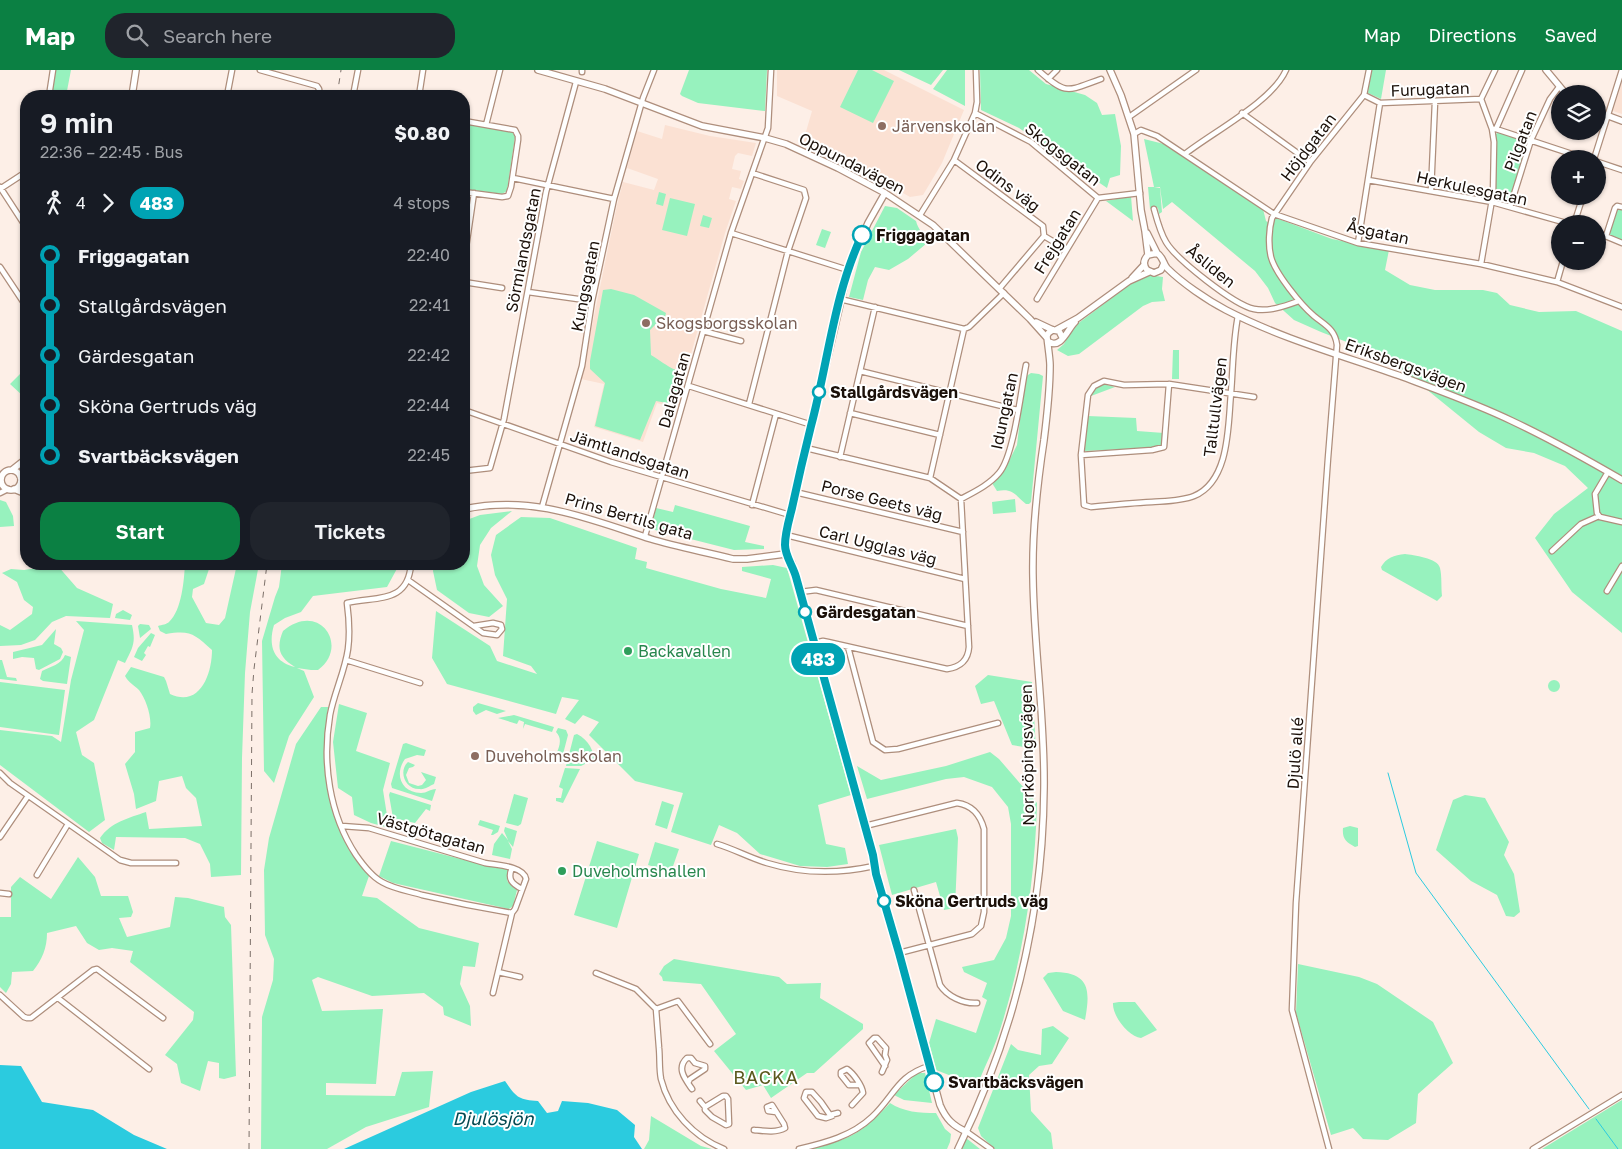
<!DOCTYPE html>
<html lang="en">
<head>
<meta charset="utf-8">
<style>
	:root { --surface:#171b24; --page:#20242c; --text:#f1f3f6; --muted:#9ea1a6; --accent:#0b8043 }
	body { margin:0; font-family:"Golos Text",sans-serif; background:var(--page); color:var(--text); height:100vh; display:flex; flex-direction:column; font-size:19px; white-space:nowrap }
	* { box-sizing:border-box; margin:0 }
	p { font-size:16px; color:var(--muted) }
	.icon { flex:none; width:28px; height:28px; fill:none; stroke:currentColor; stroke-width:2; stroke-linecap:round; stroke-linejoin:round }
	.map { position:relative; flex:1; overflow:hidden }
	.sheet { position:absolute; left:20px; top:20px; width:450px; height:480px; display:flex; flex-direction:column; background:var(--surface); border-radius:20px; box-shadow:0 1px 4px #0004 }
	.sheet>* { flex:none }
	.badge { padding:0 10px; border-radius:16px; font-size:18px; line-height:32px }
	.controls { position:absolute; left:1551px; top:15px; display:grid; gap:10px }
	.controls a { display:grid; place-items:center; width:55px; height:55px; border-radius:50%; background:var(--surface); box-shadow:0 1px 4px #0004; font-size:25px }
	.map>.badge { position:absolute; translate:-50% -50%; box-shadow:0 0 0 2px #fff }
	.legs { display:flex; align-items:center; gap:8px; height:55px; padding:0 20px; font-size:16px }
	.legs p { margin-inline-start:auto }
	.head { display:flex; align-items:center; justify-content:space-between; height:85px; padding:0 20px }
	h1 { font-size:28px; font-weight:600; line-height:38px }
	.cta { display:flex; gap:10px; margin-top:auto; padding:10px 20px }
	.cta a { flex:1; height:58px; border-radius:20px; background:var(--accent); color:#fff; font-size:20px; font-weight:600; line-height:58px; text-align:center }
	.cta a+a { background:var(--page); color:var(--text) }
	ul { padding:0 20px; list-style:none }
	li { display:flex; align-items:center; gap:18px; height:50px; font-size:19px }
	li i { display:grid; place-items:center; width:8px; height:100%; margin:0 6px; background:currentColor }
	li i::after { content:''; width:12px; height:12px; margin:-6px; border:4px solid; border-radius:50%; background:var(--surface) }
	li p { margin-inline-start:auto }
	li:first-child i { background:linear-gradient(#0000 50%,currentColor 0) }
	li:last-child i { background:linear-gradient(currentColor 50%,#0000 0) }
	header { display:flex; align-items:center; gap:30px; box-sizing:border-box; height:70px; padding:0 25px; background:var(--accent); color:#fff }
	header strong { font-size:24px }
	nav { display:flex; gap:28px; margin-inline-start:auto; font-size:18px }
	.search { width:350px; height:45px; background:var(--page); display:flex; align-items:center; gap:12px; box-sizing:border-box; padding:0 18px; border-radius:20px; color:var(--muted); font-size:19px }
	.map>svg:first-child { display:block }
	.built { fill:#fbe1d3 }
	.green { fill:#97f2be }
	.water { fill:#2bcbdf }
	.lines { fill:none; stroke-linecap:round; stroke-linejoin:round }
	.stream { stroke:#2bcbdf; stroke-width:1 }
	.street-casing { stroke:#ae8e7c; stroke-width:7 }
	.secondary-casing { stroke:#ae8e7c; stroke-width:8 }
	.street { stroke:#fff; stroke-width:4.5 }
	.secondary { stroke:#fff; stroke-width:5.5 }
	.rail { stroke:#7c7069; stroke-width:1; stroke-dasharray:6 6; stroke-linecap:butt }
	.line-1-casing { stroke:#fff; stroke-width:11 }
	.line-1 { stroke:#00a3b4; stroke-width:8 }
	.education-dot { fill:#8d6e63; stroke:#fff; stroke-width:2 }
	.stop-1-dot { fill:#fff; stroke:#00a3b4; stroke-width:2.5 }
	.leisure-dot { fill:#2e9e5b; stroke:#fff; stroke-width:2 }
	.labels { text-anchor:middle; dominant-baseline:central; stroke-width:4; stroke-linejoin:round; paint-order:stroke }
	.street-label { font-size:16px; fill:#1b1009; stroke:#fff }
	.education-label { font-size:16px; fill:#785e54; stroke:#fff; text-anchor:start }
	.stop-label { font-size:16px; font-weight:bold; fill:#1b1009; stroke:#fff; text-anchor:start }
	.leisure-label { font-size:16px; fill:#27864d; stroke:#fff; text-anchor:start }
	.neighbourhood-label { font-size:18px; letter-spacing:1px; fill:#5b591d; stroke:#fff }
	.water-label { font-size:18px; font-style:italic; fill:#044951; stroke:#fff }
</style>
</head>
<body>
<header>
<strong>Map</strong>
<div class="search"><svg class="icon" aria-label="search" viewBox="0 0 24 24"><circle cx="10" cy="10" r="6"/><path d="M15 15l6 6"/></svg>Search here</div>
<nav><a>Map</a><a>Directions</a><a>Saved</a></nav>
</header>
<div class="map">
<svg width="1622" height="1079" viewBox="0 0 1622 1079">
	<rect width="100%" height="100%" fill="#fdefe7"/>
	<path class="built" d="M777,0H884L964,40L942,93L923,125L910,127L844,89L819,77L803,72L812,41L777,26Z
		M1622,12V44L1613,41Z
		M665,55L710,66L756,73L752,86L738,83L735,86L732,99L741,101L739,109L744,111L741,119L732,117L729,129L736,131L725,163L684,309L678,339L657,333L643,372L594,357L604,314L581,309L617,135L623,112L654,120L658,109L627,98L637,61L662,69Z"/>
	<path class="green" d="M54,0H71L66,26H51Z
		M689,0H767L765,41L698,33L682,26L680,24Z
		M858,0H872L894,11L873,53L840,37Z
		M899,0H943L931,15Z
		M947,0H965V36L933,19Z
		M980,0H1029L1046,14L1085,25L1097,33L1102,45L1115,44L1121,76L1120,105L1110,108L1107,118L1019,58L981,40Z
		M1370,0H1386L1381,29L1368,23Z
		M464,53L512,61L515,67L507,121L502,124L464,119Z
		M1499,62L1527,72L1509,133L1497,130L1495,124L1496,64Z
		M1144,69L1168,75L1263,139L1266,151L1272,155L1276,148L1332,169L1389,180L1385,200L1410,215L1435,220H1483L1497,223L1510,235L1539,242L1576,241L1622,261V563L1572,522L1535,468L1554,444L1588,418L1565,396L1534,383L1506,378L1479,362L1388,288L1321,262L1294,250L1275,233L1268,218L1255,201L1172,132L1163,139L1160,117H1154L1160,118L1162,142L1159,144L1158,138L1153,136L1150,139L1148,117H1154Z
		M659,122L666,124L663,136L656,134Z
		M1131,126L1133,151L1106,131Z
		M670,128L695,134L687,166L662,160Z
		M885,136L897,138L916,151C918,159 924,165 927,173L908,189L889,200L875,197L868,210L863,230L849,227L861,182Z
		M1617,138L1622,139V170L1608,164Z
		M703,145L712,148L709,158L700,156Z
		M822,159L831,162L825,178L816,175Z
		M1149,205L1163,207L1162,219L1165,231L1152,232L1143,236L1079,284L1068,286L1057,280L1064,274L1072,258L1137,209Z
		M611,219L634,225L666,243L664,251H659L650,260L651,285C660,290 666,296 676,300C681,311 684,327 672,334L656,331L640,370L595,356L605,313L590,299V291L603,220Z
		M1173,280H1179V309H1172Z
		M1031,303L1039,304L1043,306L1031,432L1029,434H1026C1015,425 1013,418 997,421L992,413L1004,401L1017,375L1025,307Z
		M20,304L26,310V323L23,326L10,314Z
		M1103,314L1115,317L1091,326L1094,320Z
		M1088,346L1136,348L1137,361L1164,363L1163,375L1152,378L1084,381Z
		M1015,429L1016,442L993,444L992,432Z
		M0,430L6,432L13,446L14,456L0,457Z
		M675,435L750,456L745,472L764,476V479L734,480L651,459L656,438L673,442Z
		M512,441L491,458L480,475L477,496L484,515L503,536L489,547L469,543L437,520L433,501L434,494H464V451L480,445Z
		M521,447L550,448L637,478L635,489L647,492L646,498L721,519L766,528L771,509L742,501V497L773,495L787,498L851,725L818,735L826,774L845,778L848,794L827,797L800,796L760,784L737,763L719,755L711,775L671,762L683,723L635,711L589,665L599,652L583,645L575,654L565,649L579,630L562,627L556,644L447,614L432,588L436,541L490,576L497,591L537,604L531,596L503,586L507,529L495,505L491,485L496,465Z
		M1405,484C1413,485 1438,488 1440,498C1442,506 1441,517 1442,526L1437,531L1382,500L1381,497C1386,488 1394,485 1405,484Z
		M185,494H203L209,499L204,514L193,519L192,527L206,553L219,555L225,548L237,494H259L250,542L245,603L242,688L241,805L211,807L210,794L200,774L185,768L116,767L114,780L102,773L100,768C111,752 129,748 146,742L149,759L202,756L196,728L186,718L182,706L159,711L156,731L136,739L134,724L125,694L135,682V662L150,658C152,647 146,629 139,620C134,615 129,613 125,606L131,597L164,607L166,611L170,624C200,638 212,604 212,580C194,564 191,560 166,564L160,561L158,556C162,555 167,554 169,552C182,540 184,510 185,494Z
		M282,494H398L399,495L387,517L313,526L301,542L285,548L274,555C268,575 273,592 295,597C279,587 276,578 283,561C320,530 350,577 318,600H311L297,598L304,601L314,627L289,666L274,713L264,701L262,571L275,527L279,517Z
		M57,495L77,518L113,534L110,548L66,546L52,552L35,570L21,575L0,576V555L10,560L32,544L33,537L24,530L17,512L2,503L11,499L24,500Z
		M123,540L132,545L130,550L115,548L116,544Z
		M76,551L132,555C136,573 133,577 125,593L118,590L94,650L76,662L82,685L94,693L105,750L89,762L0,695V660L52,666L61,672L71,610L84,560Z
		M140,554L149,555L151,559L140,568L138,556Z
		M56,559L54,574L61,578L63,582L60,589L39,600L36,599L34,588L22,587L13,589V582L42,575Z
		M151,563L155,565L150,577L148,576L144,583L146,585L142,591L134,587L138,578Z
		M65,585L71,587L67,614L43,611L40,609L42,601C50,597 62,594 65,585Z
		M0,590H2L7,607L16,608L17,611L0,609Z
		M988,605L1032,612L1036,679L1012,675L994,631L981,634L975,616Z
		M1548 616a6 6 0 1 1 12 0a6 6 0 1 1-12 0Z
		M0,612L65,620L59,665L0,657Z
		M478,633L506,641L497,644L486,640L476,645L473,641V637Z
		M339,634L367,643L356,681L390,693L383,720L389,758L371,753L354,745L352,727L338,718L333,672Z
		M321,637H328L325,663V701L331,737L349,780L369,806L362,826L377,828L419,858L479,873L475,897L463,896L460,914L470,936L471,956L444,945L443,937L424,923L372,926L318,907L312,910L322,941L383,939L376,1014L326,1013V1025L395,1026L402,1002L433,1001L429,1037L366,1057L327,1079H261L262,947L273,910L274,889L265,865L264,800L269,768L296,674Z
		M514,645L554,657L552,662L525,654L523,659L524,652L519,650L517,654L498,648Z
		M558,658L566,660L568,665L562,688L556,685C559,677 563,669 556,662Z
		M577,664C589,670 594,681 595,693L589,692L581,696H566L574,665Z
		M406,673L426,680L424,686L417,685L405,689C394,704 401,723 421,723C427,723 430,719 436,719L432,731L392,718L391,714L403,674Z
		M990,682L999,689L1037,733C1035,811 1023,889 999,963C993,981 984,998 977,1016L936,1000L929,973L936,949L976,963L987,930L982,927L987,913L964,902L962,897L994,890L1006,868L1011,846V754L1008,737L992,717L964,707L946,709L867,729L857,696L881,710L946,696Z
		M408,692L415,695L413,697L409,698L406,705L409,713L418,716L422,715L426,710L421,702L436,707L434,714C429,716 425,720 419,719C405,719 398,701 408,692Z
		M565,698L580,699L563,733L556,731V728H561L563,719L559,717Z
		M390,722L431,735L430,741L426,739L415,753L393,748L389,725Z
		M514,724L528,728L521,754L518,756L506,753Z
		M1465,725L1485,728L1509,772L1504,785L1514,804L1520,842L1514,847L1506,846L1497,825L1471,811L1436,780L1453,730Z
		M662,731L674,735L667,759L655,755Z
		M480,750L500,756L498,762L493,765H491L493,760L478,755Z
		M1350,756L1358,758V776L1355,777C1346,772 1342,769 1343,758Z
		M505,757L517,761L513,777L508,771L512,779L510,789L492,785L494,774L502,763L508,770L504,761Z
		M956,759L958,768L955,838L944,840L936,812L892,825L879,775Z
		M391,771L484,795L509,799C504,810 508,814 517,820L513,836L509,839L393,813L379,806Z
		M597,771L639,784L617,858L574,845Z
		M655,772L679,779L671,802L648,795Z
		M78,787L95,807L101,826H128L133,842L131,847L119,848L127,867L170,857L175,827L188,828L224,837L225,847L231,855L236,1006L224,1009L219,1008V993L208,991L200,1021L181,1013L177,994L165,985L193,950L194,942L130,892L133,881L112,878L99,880L87,873L76,856L47,863C47,878 42,890 33,901L12,902L11,914L6,923L0,917V847H11V817L20,807L51,829Z
		M674,889L779,907L787,914L821,913L820,928L863,954V959L814,1003H807L771,1028L763,1015L746,1020L714,981L736,964L701,914L663,911L662,907L659,904L664,896Z
		M1298,894L1359,907L1377,914L1433,952L1453,993L1418,1024L1416,1053L1388,1070L1363,1069L1353,1058L1331,1065L1296,943Z
		M1056,902C1091,903 1090,922 1085,950L1063,941L1043,908L1048,903Z
		M1119,932H1135L1157,960L1141,968C1129,967 1112,946 1113,933Z
		M1053,956L1069,968L1052,994L1039,996L1029,1005L1031,1041L1051,1063L1053,1079H995L981,1066L978,1058L1011,974L1018,980L1041,985L1042,959Z
		M917,1003H925L932,1033L904,1030L894,1025Z
		M1622,1030V1079H1542Z
		M890,1033C903,1042 920,1043 936,1043L945,1059L951,1064L950,1072L947,1079H812C852,1068 861,1064 890,1033Z
		M651,1046L701,1076L712,1079H644L649,1070Z
		M966,1068L980,1079H960Z"/>
	<path class="water" d="M0,995L21,996L42,1032L93,1040L134,1065L167,1079H0Z
		M505,1011C516,1027 518,1030 538,1031L547,1043L558,1041L562,1031L588,1033L617,1040L635,1055L634,1067L642,1079H344L471,1022Z"/>
	<g class="lines">
		<path class="stream" d="M1388,703L1416,803L1589,1039
			M1596,1049L1618,1079"/>
		<g class="street-casing">
			<path id="street" d="M260,0L317,16L319,19L320,26
				M1038,0C1067,26 1067,21 1101,9
				M582,2V0
				M1048,9L1057,0
				M1364,25L1380,33L1481,29
				M49,26L53,0
				M227,26L232,0
				M353,26L358,0
				M419,26L423,0
				M975,43L1031,72L1098,128L1140,123
				M1242,43L1310,92
				M1129,47L1196,0
				M464,51L515,60L518,66V70L511,117L508,126L502,127L464,122
				M486,55L500,0
				M1492,59H1496L1587,89
				M1496,59L1522,0
				M1134,64L1141,60L1157,66L1274,144L1358,173L1481,194L1557,212L1622,237
				M1185,84C1213,62 1273,31 1286,0
				M1594,89L1622,0
				M954,90L1043,156L1044,166L1066,179
				M1598,92L1622,100
				M513,108L614,129
				M1368,110L1492,132L1570,154
				M0,117L26,157
				M0,119L26,102
				M1431,121L1435,32
				M1510,137L1531,70L1550,29L1559,17
				M1154,139C1157,150 1160,162 1166,172C1176,189 1234,235 1254,239C1269,242 1285,236 1299,231
				M920,145L954,90L975,43L977,32L976,0
				M1574,154L1583,126
				M731,163L848,200
				M1598,163L1622,173
				M1606,166L1615,138L1617,136L1622,137
				M1358,173L1380,33
				M464,191L474,123
				M1481,194L1493,124L1494,72L1492,59L1481,29L1495,0
				M0,197L26,236
				M464,212L502,218
				M1557,212L1563,191
				M999,219L1044,166
				M528,222L592,231
				M840,229L964,259
				M1037,229L1098,128
				M1238,246C1233,271 1233,298 1231,323C1228,355 1230,411 1194,426C1182,431 1166,431 1152,432C1132,433 1111,435 1091,437L1084,435L1081,385L1088,325L1094,316L1104,311L1124,315L1169,314L1254,327
				M703,261L741,271
				M860,301L1018,340
				M689,316L812,355
				M749,334L788,181L806,128L804,120L752,103
				M464,340L611,392L790,445
				M850,343L940,365
				M806,378L930,408L961,429L969,577C968,591 960,597 947,599L828,572L823,571L814,573
				M1081,385L1152,380L1164,377L1169,314
				M840,387L875,237
				M464,401L490,398L504,349L546,122L576,12
				M1608,402L1595,424L1597,443L1600,447L1622,452
				M930,408L964,259L969,257L1004,223
				M0,414L1,412
				M795,422L963,462
				M0,423L8,419
				M961,429C974,422 989,415 999,403C1014,386 1021,320 1026,295
				M752,435L776,344
				M542,437L582,296L592,231L614,129L643,28L654,0
				M786,465L965,509
				M645,466L731,163L768,58L771,0
				M1552,481L1581,454L1599,446
				M408,510L483,563L497,565L502,559L501,555L493,553L474,556
				M1607,521L1622,496
				M800,522L816,520L968,556
				M848,577L873,672L885,680L898,679L998,653
				M346,590L420,613
				M0,703L10,713L120,790L131,793H176
				M342,756L369,758L485,793C496,795 524,796 526,809L515,839L512,843C482,838 452,832 422,825C409,821 394,819 382,812C371,806 363,795 356,785C329,744 322,692 330,645C334,623 345,601 348,579C350,564 349,548 347,533C377,526 408,534 411,494
				M865,756L957,733C972,735 980,744 984,759V842L981,856L972,864L899,883
				M0,767L28,726
				M717,774C734,779 750,788 767,793C803,804 838,804 874,796
				M512,798C507,809 512,814 522,819
				M37,805L68,754
				M914,820L940,915C947,926 963,934 977,933
				M0,823L9,824
				M498,902L520,907
				M596,903L636,919L656,939C657,952 658,965 659,978C660,988 659,999 661,1009C669,1041 694,1067 724,1079
				M493,923L512,843
				M0,925L24,947L27,948H31L93,900L97,899L163,948
				M58,928L149,999
				M656,939L678,931L710,974
				M882,1002C884,998 885,994 887,990L885,985L886,978L877,968H874L869,973L885,996
				M688,1013L690,1009L705,999V996L695,993L691,988H687C676,998 685,1009 692,1019
				M700,1031L705,1037L723,1026H726L728,1029L729,1054L726,1055L712,1047L705,1040V1037
				M852,1035L863,1023C862,1015 853,1003 847,999L841,1002V1005L849,1015H860
				M832,1046L826,1048L818,1046L804,1028L806,1022H812L821,1032L830,1045L838,1043
				M754,1060C764,1061 776,1063 785,1058L784,1054L772,1035L767,1037L768,1041L776,1042
				M967,1062L991,1079
				M799,1079C825,1073 852,1066 872,1047C895,1025 897,1006 929,996
				M1329,1079L1292,940L1296,833L1328,388L1337,275C1335,259 1325,255 1314,246C1301,235 1275,203 1271,187C1268,175 1269,159 1272,148L1311,91L1364,25L1369,0
				M1533,1079L1622,1025"/>
		</g>
		<g class="secondary-casing">
			<path id="secondary" d="M538,0L605,19L702,56L765,68L786,74L838,98L885,123L933,155L1030,249L1047,268
				M1110,0L1121,25L1134,64L1141,140L1145,161L1148,185
				M1546,0L1566,24
				M132,26L136,0
				M1598,42L1622,51
				M885,123L868,153L848,200L812,355L798,407L785,474V484L792,493L796,507L873,785L876,804L899,883L940,1035C946,1049 953,1056 967,1062
				M1147,163L1157,183
				M1164,193L1161,200L1154,203L1147,200C1143,195 1143,190 1148,185L1157,183C1163,187 1163,193 1167,198C1182,213 1207,230 1226,240C1282,269 1344,286 1403,307C1440,321 1477,334 1512,351C1550,369 1586,389 1622,410
				M1132,208L1144,195
				M1036,252L1053,260L1059,261L1062,267
				M1056,260L1078,248L1129,211L1149,202
				M1049,272C1061,279 1067,260 1075,252
				M12,400L26,389
				M1 410a10 10 0 1 1 20 0a10 10 0 1 1-20 0Z
				M20,406L26,395
				M14,419L26,424
				M464,439C533,425 586,448 651,469C677,477 706,482 733,489H747L785,484
				M958,1079C1013,967 1043,844 1044,718C1045,648 1034,579 1033,508C1032,462 1037,416 1044,370C1047,346 1050,320 1050,295C1050,288 1047,270 1047,266C1048,262 1050,262 1053,260"/>
		</g>
		<use href="#street" class="street"/>
		<use href="#secondary" class="secondary"/>
		<path class="rail" d="M337,26L341,0
			M249,1079L252,624L254,599L267,494"/>
	</g>
	<g class="lines">
		<g class="line-1-casing">
			<path id="line-1" d="M862,165C834,224 828,293 811,356C804,384 798,410 792,438C789,450 785,463 785,475C785,486 793,496 796,507L873,785L876,804L899,883L934,1012"/>
		</g>
		<use href="#line-1" class="line-1"/>
	</g>
	<g class="education-dot">
		<circle cx="882" cy="56" r="5"/>
		<circle cx="646" cy="253" r="5"/>
		<circle cx="475" cy="686" r="5"/>
	</g>
	<g class="stop-1-dot">
		<circle cx="862" cy="165" r="9"/>
		<circle cx="819" cy="322" r="6"/>
		<circle cx="805" cy="542" r="6"/>
		<circle cx="884" cy="831" r="6"/>
		<circle cx="934" cy="1012" r="9"/>
	</g>
	<g class="leisure-dot">
		<circle cx="628" cy="581" r="5"/>
		<circle cx="562" cy="801" r="5"/>
	</g>
	<g class="labels">
		<g class="street-label">
			<text transform="translate(1430 19) rotate(-2)">Furugatan</text>
			<text transform="translate(1520 71) rotate(-69)">Pilgatan</text>
			<text transform="translate(1308 77) rotate(-53)">Höjdgatan</text>
			<text transform="translate(1063 84) rotate(38)">Skogsgatan</text>
			<text transform="translate(852 93) rotate(27)">Oppundavägen</text>
			<text transform="translate(1008 115) rotate(37)">Odins väg</text>
			<text transform="translate(1472 118) rotate(12)">Herkulesgatan</text>
			<text transform="translate(1378 162) rotate(12)">Åsgatan</text>
			<text transform="translate(1057 171) rotate(-58)">Frejgatan</text>
			<text transform="translate(523 180) rotate(-79)">Sörmlandsgatan</text>
			<text transform="translate(1211 196) rotate(39)">Åsliden</text>
			<text transform="translate(585 216) rotate(-79)">Kungsgatan</text>
			<text transform="translate(1406 295) rotate(20)">Eriksbergsvägen</text>
			<text transform="translate(674 320) rotate(-74)">Dalagatan</text>
			<text transform="translate(1215 337) rotate(-83)">Talltullvägen</text>
			<text transform="translate(1004 341) rotate(-78)">Idungatan</text>
			<text transform="translate(630 384) rotate(18)">Jämtlandsgatan</text>
			<text transform="translate(882 430) rotate(14)">Porse Geets väg</text>
			<text transform="translate(629 446) rotate(16)">Prins Bertils gata</text>
			<text transform="translate(878 475) rotate(14)">Carl Ugglas väg</text>
			<text transform="translate(1295 683) rotate(-86)">Djulö allé</text>
			<text transform="translate(1027 685) rotate(-91)">Norrköpingsvägen</text>
			<text transform="translate(431 763) rotate(16)">Västgötagatan</text>
		</g>
		<g class="education-label">
			<text x="892" y="56">Järvenskolan</text>
			<text x="656" y="253">Skogsborgsskolan</text>
			<text x="485" y="686">Duveholmsskolan</text>
		</g>
		<g class="stop-label">
			<text x="876" y="165">Friggagatan</text>
			<text x="830" y="322">Stallgårdsvägen</text>
			<text x="816" y="542">Gärdesgatan</text>
			<text x="895" y="831">Sköna Gertruds väg</text>
			<text x="948" y="1012">Svartbäcksvägen</text>
		</g>
		<g class="leisure-label">
			<text x="638" y="581">Backavallen</text>
			<text x="572" y="801">Duveholmshallen</text>
		</g>
		<g class="neighbourhood-label">
			<text x="766" y="1007">BACKA</text>
		</g>
		<g class="water-label">
			<text x="493" y="1048">Djulösjön</text>
		</g>
	</g>
</svg>
<div class="controls">
<a><svg class="icon" aria-label="layers" viewBox="0 0 24 24"><path d="M12 4l9 5-9 5-9-5zM3 14l9 5 9-5"/></svg></a>
<a>+</a>
<a>−</a>
</div>
<b class="badge" style="left:818px;top:589px;background:#00a3b4;color:#fff">483</b>
<section class="sheet">
<div class="head"><div><h1>9 min</h1><p>22:36 – 22:45 · Bus</p></div><b>$0.80</b></div>
<div class="legs"><svg class="icon" aria-label="walk" viewBox="0 0 24 24"><circle cx="13" cy="4" r="2"/><path d="M13 8l-2 6 4 7M11 14l-3 7M7 12l3-4h3l4 4"/></svg>4<svg class="icon" aria-label="forward" viewBox="0 0 24 24"><path d="M9 5l7 7-7 7"/></svg><b class="badge" style="background:#00a3b4;color:#fff">483</b><p>4 stops</p></div>
<ul>
<li><i style="color:#00a3b4"></i><b>Friggagatan</b><p>22:40</p></li>
<li><i style="color:#00a3b4"></i><span>Stallgårdsvägen</span><p>22:41</p></li>
<li><i style="color:#00a3b4"></i><span>Gärdesgatan</span><p>22:42</p></li>
<li><i style="color:#00a3b4"></i><span>Sköna Gertruds väg</span><p>22:44</p></li>
<li><i style="color:#00a3b4"></i><b>Svartbäcksvägen</b><p>22:45</p></li>
</ul>
<div class="cta"><a>Start</a><a>Tickets</a></div>
</section>
</div>
</body>
</html>
